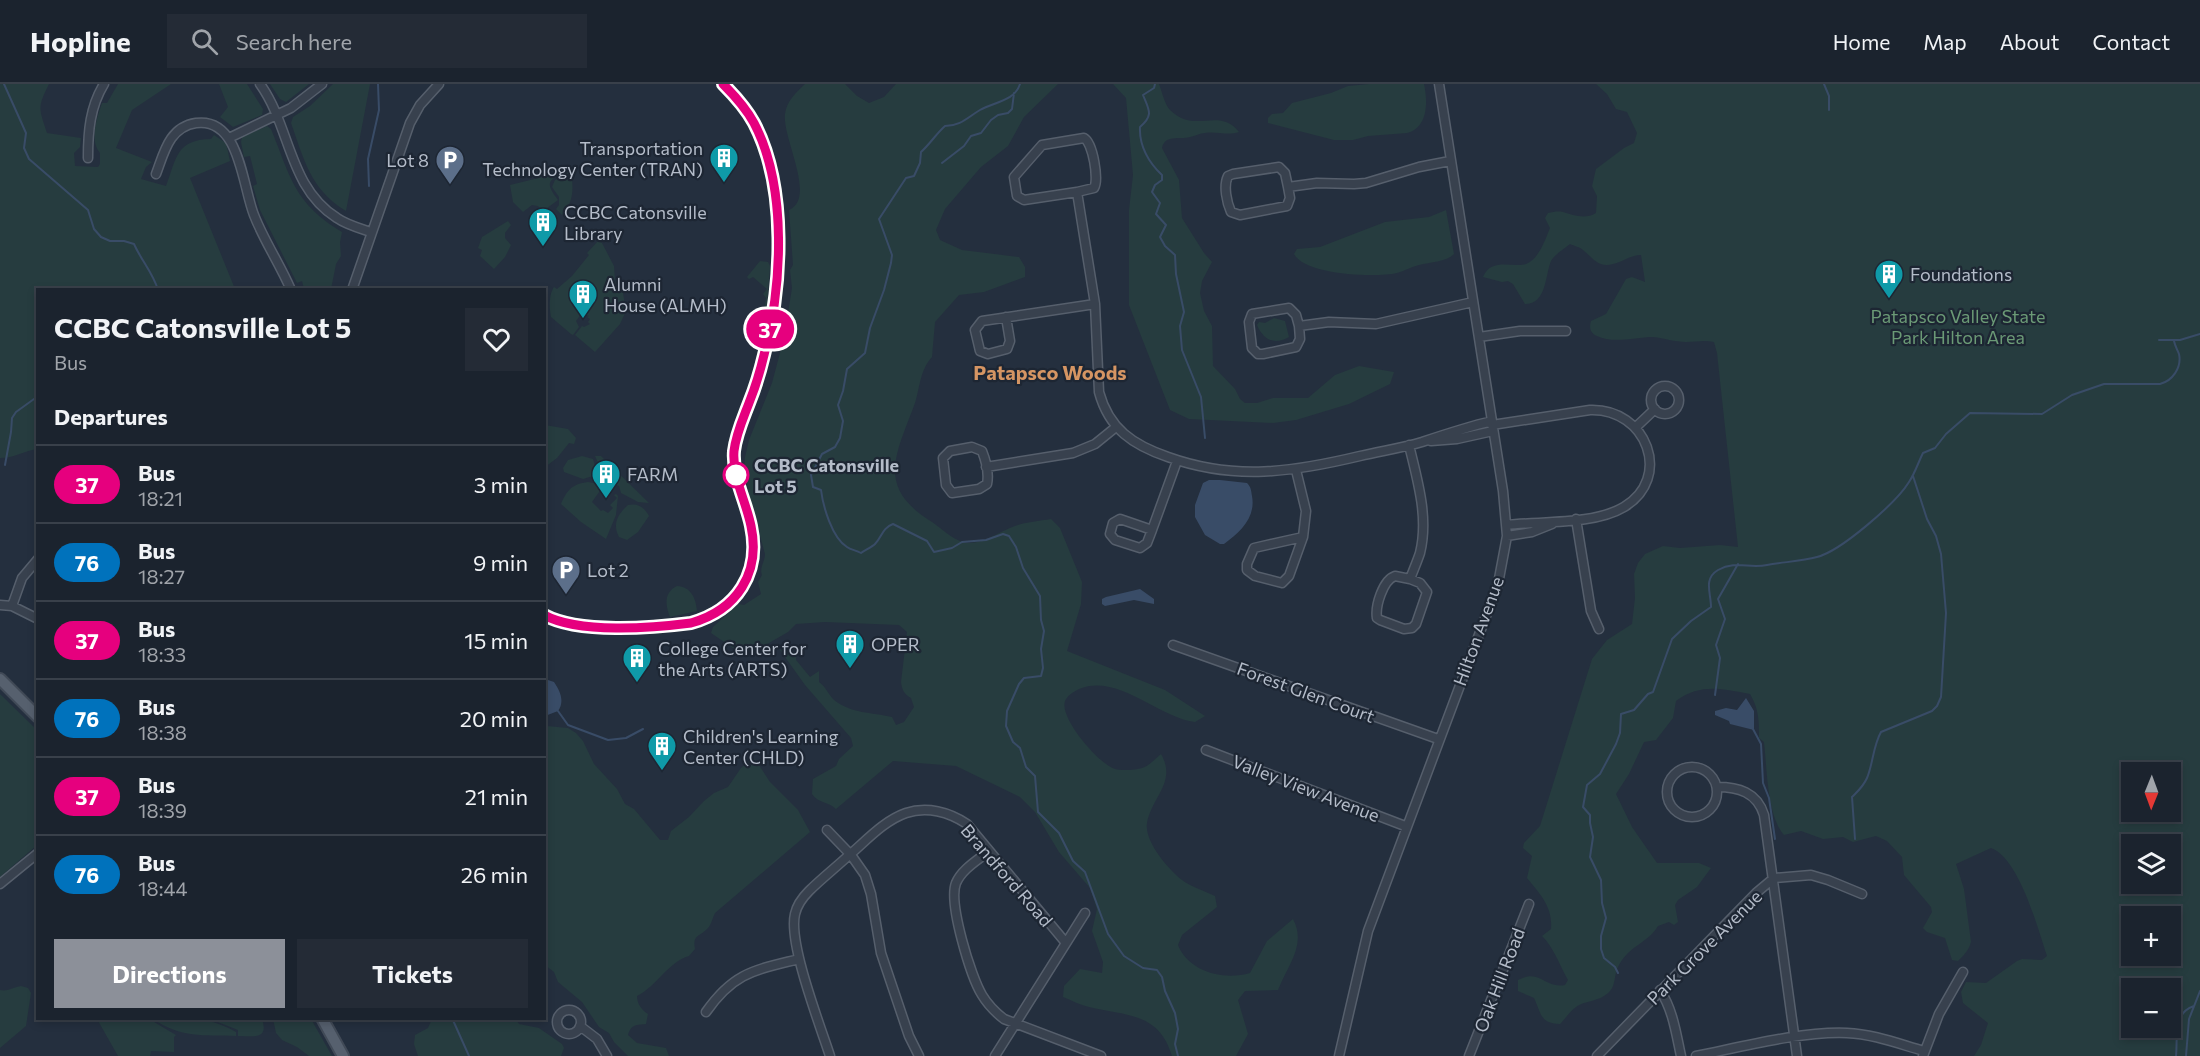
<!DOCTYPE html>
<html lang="en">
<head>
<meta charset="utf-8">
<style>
	:root { --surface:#1b232e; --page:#242b36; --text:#f1f3f6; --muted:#a0a4aa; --line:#39404a; --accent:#8c9099 }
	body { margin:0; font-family:Commissioner,sans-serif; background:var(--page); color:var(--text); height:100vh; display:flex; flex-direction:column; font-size:22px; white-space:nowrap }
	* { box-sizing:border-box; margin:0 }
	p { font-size:20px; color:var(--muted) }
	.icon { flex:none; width:33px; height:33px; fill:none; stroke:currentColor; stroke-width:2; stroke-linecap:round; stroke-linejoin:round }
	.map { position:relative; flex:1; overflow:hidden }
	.panel { position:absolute; left:36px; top:204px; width:510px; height:732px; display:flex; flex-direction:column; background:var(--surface); border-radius:0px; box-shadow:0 3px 9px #0003,0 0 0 2px var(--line) }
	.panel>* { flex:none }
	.badge { padding:0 12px; border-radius:20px; font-size:21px; line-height:39px }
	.needle { width:39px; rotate:181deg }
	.fabs { position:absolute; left:2121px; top:678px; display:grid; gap:12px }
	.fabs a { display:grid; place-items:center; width:60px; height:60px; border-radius:0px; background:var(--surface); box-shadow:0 3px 9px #0003,0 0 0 2px var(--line); font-size:30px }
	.map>.badge { position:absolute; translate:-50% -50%; box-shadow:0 0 0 3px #fff }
	h2 { padding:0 18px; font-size:22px; line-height:54px }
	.round { display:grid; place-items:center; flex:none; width:63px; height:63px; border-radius:0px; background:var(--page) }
	.summary { display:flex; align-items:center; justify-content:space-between; height:102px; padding:0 18px }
	h1 { font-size:28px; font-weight:700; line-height:45px }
	.button { display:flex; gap:12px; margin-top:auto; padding:12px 18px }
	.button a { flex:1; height:69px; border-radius:0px; background:var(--accent); color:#fff; font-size:24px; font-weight:700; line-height:69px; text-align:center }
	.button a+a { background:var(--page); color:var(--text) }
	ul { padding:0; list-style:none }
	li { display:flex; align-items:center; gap:18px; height:78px; padding:0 18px; border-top:2px solid var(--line) }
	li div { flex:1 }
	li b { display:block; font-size:22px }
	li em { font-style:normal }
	li .badge { min-width:66px; font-weight:700; text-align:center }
	header { display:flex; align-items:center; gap:36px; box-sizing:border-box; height:84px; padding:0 30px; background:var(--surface); border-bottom:2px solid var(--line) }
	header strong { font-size:28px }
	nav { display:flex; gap:33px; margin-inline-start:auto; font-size:21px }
	.search { width:420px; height:54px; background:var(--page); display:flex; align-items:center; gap:15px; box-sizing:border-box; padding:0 21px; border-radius:0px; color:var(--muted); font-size:22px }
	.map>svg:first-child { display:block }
	.green { fill:#263c3f; fill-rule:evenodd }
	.water { fill:#394c67 }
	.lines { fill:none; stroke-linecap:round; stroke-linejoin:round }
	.stream { stroke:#394c67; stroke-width:2 }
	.minor-casing { stroke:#565f6c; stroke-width:11 }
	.major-casing { stroke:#414a57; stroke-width:14 }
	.minor { stroke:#38414e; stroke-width:8 }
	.major { stroke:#56606e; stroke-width:10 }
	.line-casing { stroke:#fff; stroke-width:14 }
	.line { stroke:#e6007e; stroke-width:9 }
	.stop-dot { fill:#fff; stroke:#e6007e; stroke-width:3 }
	.labels { text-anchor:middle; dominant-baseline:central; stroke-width:4.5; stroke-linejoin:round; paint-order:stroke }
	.poi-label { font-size:18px; fill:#b4bcc9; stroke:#1d2633; text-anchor:start }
	.park-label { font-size:18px; fill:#6b9a76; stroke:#1d2633 }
	.stop-label { font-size:18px; font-weight:bold; fill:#b4bcc9; stroke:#1d2633; text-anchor:start }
	.street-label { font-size:18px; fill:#b4bcc9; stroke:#1d2633 }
	.neighbourhood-label { font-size:20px; font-weight:bold; fill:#d59563; stroke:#1d2633 }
</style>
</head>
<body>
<header>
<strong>Hopline</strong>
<div class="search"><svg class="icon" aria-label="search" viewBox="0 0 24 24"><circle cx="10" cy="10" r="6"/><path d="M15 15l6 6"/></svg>Search here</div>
<nav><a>Home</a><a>Map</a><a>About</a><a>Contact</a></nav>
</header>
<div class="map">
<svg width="2200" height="972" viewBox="0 0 2200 972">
	<rect width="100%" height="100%" fill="#242f3e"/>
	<path class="green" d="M0,0H49C37,24 39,24 47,49L81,54L80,63L74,69L75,82L98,83L100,80V69C89,56 97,34 102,19H107L118,0H171L132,26L116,64L152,78L146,83L141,95L166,102C177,73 176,56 211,55L214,51L226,59L230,77L190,94L235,205L38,206V307L35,309L37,365C24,367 14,374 0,374Z
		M219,0H247L263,25L262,31L233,43L220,33L228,23Z
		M270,0H309L286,18L280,15Z
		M333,0H370L346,127C311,106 304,76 291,39L293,33L310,22Z
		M805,0H845L857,12L869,19L884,13L896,0H1058L1024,33L1008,62L981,83L945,125L936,146L940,156L962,166L1019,173L1025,183V193L984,208L959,211L935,238L932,273C920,286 920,303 915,319C896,371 875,403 932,438C941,444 952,455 963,458C979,463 1000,447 1015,442C1026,438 1039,437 1051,435L1060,444L1082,498L1081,520L1067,567L1165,606L1205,632L1195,638C1159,634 1118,589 1079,605C1073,608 1067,612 1065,617C1059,634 1099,680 1115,685C1121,687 1136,686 1142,684C1149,682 1156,674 1161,670C1177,698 1152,712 1147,739C1144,757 1168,785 1182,796C1191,803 1205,807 1215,812L1217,823L1182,851L1178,861C1188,887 1223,897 1250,889L1267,857L1293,835C1307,861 1287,882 1278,906L1245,907L1238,916L1248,950L1236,972H1172C1159,928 1126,932 1089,923C1080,921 1071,916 1063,913L1064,902L1080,885L1102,889L1103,878L1092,847L1097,825L1090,804L1059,768L1035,728L1020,713L956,682L893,677L836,725C828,717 819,720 812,710L813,695L836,682L839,675L853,662L851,654L805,601L780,566L785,564L796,570V576L810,593L819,587V598C826,603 828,610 834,616C852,630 871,628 892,633L896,641L904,638L914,623L911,614C904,610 902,606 901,598L907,548L899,541L825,538L796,540L788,548L750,570L743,571L711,549L713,543L738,520L744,521L761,510L758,498L762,491C759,484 765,478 765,470L749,411L744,387L745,373L749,356L772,299L784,254L792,204L790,186L793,181L789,126C817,114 782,54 785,30C787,16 796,9 805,0Z
		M1113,0H1159C1162,8 1165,21 1170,26C1195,51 1219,22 1239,48C1227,52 1217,47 1205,49C1200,49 1195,52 1190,53C1179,56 1165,50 1162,64L1179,96L1182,134L1204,169L1212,178L1202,197L1200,209L1204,227L1212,242L1213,282L1235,305L1240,315L1245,319H1257L1273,314H1308L1335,291L1359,282L1394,288L1390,300L1349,320L1296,336L1273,339L1189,335L1170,326L1129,221V126L1133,91L1126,14Z
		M1369,0H1424C1428,18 1428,44 1407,49L1368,52L1353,56H1334L1268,39V34L1272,30L1283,29L1292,19L1331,9L1348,2Z
		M1596,0H2200V972H1974L1981,961L1988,939L1963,919L1961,908L1966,898L1986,899L2017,877L2022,875L2042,876L2047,872C2038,845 2019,774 1991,764L1956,780L1964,805L1971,858C1969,866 1964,871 1958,877L1952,876L1945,854L1927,848L1923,844L1932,828L1931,823L1904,791L1902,773L1887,757L1876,752L1853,758L1843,753L1823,755L1801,747L1784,751C1767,732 1767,684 1764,658L1759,654C1759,637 1759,625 1750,610C1722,605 1701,599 1676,617L1673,634L1656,656L1644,658L1629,690L1616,710L1632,743L1657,779H1699L1711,784L1697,803L1678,816L1675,821L1678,838L1674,841L1669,838L1658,842C1648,859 1630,861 1619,881C1614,888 1616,901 1610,907C1600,918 1586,916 1576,923C1570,927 1565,935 1560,940C1540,939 1542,931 1534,914L1518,907V896C1541,884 1544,905 1565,901L1568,896C1560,882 1553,862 1542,852L1551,845C1553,823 1540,810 1527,794L1532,772L1523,764L1524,759L1540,742L1592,575L1607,556L1632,540L1635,514L1634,490L1638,479L1645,470L1663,462L1680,464L1720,461L1738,463L1717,269L1714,258C1703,256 1696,258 1686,258C1675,258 1664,254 1653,253C1636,253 1613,260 1597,252C1590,249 1589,243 1591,237L1606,230L1626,195L1632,193L1645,198L1641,171C1630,171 1623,178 1613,180C1598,184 1593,174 1583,166C1580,163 1574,162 1570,160C1564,165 1554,171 1551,177C1545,191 1547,220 1525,220L1513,200L1508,197L1502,198L1483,193C1491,173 1513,184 1526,180C1539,175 1545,156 1550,144L1545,134L1548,129C1553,128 1558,127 1563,128C1573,131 1585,136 1596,129L1597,112L1592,102L1596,85L1624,64L1634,59L1637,49L1627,28L1616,25L1607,10ZM2170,688V728H2132V688ZM2170,760V800H2132V760ZM2132,832H2170V872H2132ZM2132,904H2170V944H2132Z
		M267,42L271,45C291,94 294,119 342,148L340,158L341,172L336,180L331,205H304L302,197L297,199L260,126L253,102L257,100L250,72L244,73L241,58L242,53Z
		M569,81L571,85C573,103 575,117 562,131L556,125L559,121V113L552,103L555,96L565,90L564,82Z
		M563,88L562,91C543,96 550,105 558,116L543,127L538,122L532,121L523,128L513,118L510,101Z
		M1446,126L1454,170C1446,178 1430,178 1419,181C1411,183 1404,187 1397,189C1375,194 1305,191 1294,170L1297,165L1320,163L1385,138L1429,133Z
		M508,137L511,141L505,149V154L511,161L505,173L494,185L480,172L482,166L478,164L482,153Z
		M598,157L602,159L614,182L615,197L623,209L626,227L620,240L595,268L575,251L582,242L584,243L590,240L588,238L590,235L587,233L589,232L582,229L576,237L579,243L573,251L571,250L551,233C549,224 549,210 554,203L557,205L572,192L589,171L587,169Z
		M760,177L768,178L770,182L767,223L760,262L758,260L766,214L763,210L767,205L753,193L749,195L747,193Z
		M1274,234L1285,237L1289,253C1275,261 1264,257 1257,241L1259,238L1265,239Z
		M545,341L568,345L576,354L574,360L569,359L557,374L545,383Z
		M582,372L593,375L596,385L593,392L583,395L564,388L563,384L568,376Z
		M595,372H601L649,419L638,418L621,409L619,402C605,397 601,385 595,372Z
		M588,398L604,401L592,418L601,427L603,426L608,429L613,424L610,421L617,414L614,411L616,410L618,412L616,431L606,455L581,438L561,420C567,406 572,400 588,398Z
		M628,421C638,419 644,423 649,432L638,448L627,456L619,453C612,440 618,430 628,421Z
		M677,502C691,503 696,514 697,527L670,533C665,521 664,508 677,502Z
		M0,610L38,647L37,761L0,793Z
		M547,642L568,644L576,649L583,657L594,680L617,705L625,720L634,725L660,756H668L671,747L689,733L704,717L714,709L728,703L741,684L749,677L755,675L770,698L798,726L810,748L715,829C713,833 711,841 708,844C700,853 692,850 695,865L689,872C668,878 657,902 637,912C637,920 642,926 648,930L646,940C637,941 631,940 628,951L637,959L666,964L669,972H628L614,958L609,949L599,943L582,918L558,898L554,888L545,881L544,644Z
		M21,902L28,904L31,909L26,942L0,964V906C7,908 14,903 21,902Z
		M515,934L519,940L539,944L562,960L564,964L561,972H418L414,960L415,951L428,944L432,935Z
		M97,935H149L176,951L174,953V968L151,967L150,972H118Z
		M153,935C184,934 208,932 236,948V952C203,951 181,954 153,935Z
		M210,935H262C269,956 254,952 238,952V946Z
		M273,935H311L332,972H309L297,963L282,956L276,949Z"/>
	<path class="water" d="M1220,396L1247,399C1251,403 1251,406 1252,412C1256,434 1240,448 1224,460H1220L1205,451L1195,433V421L1203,399L1209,396Z
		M1140,505L1154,515V520L1134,516L1105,522L1102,520V515L1106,513Z
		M545,595L554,598C560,607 565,617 558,627L545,632Z
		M1746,614L1754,627V646L1730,640L1729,637L1715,631V627L1726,624L1737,626Z"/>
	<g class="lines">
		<path class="stream" d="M4,0L26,49L24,64L29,75L88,126L94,145L101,153L110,157H124L134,160C141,176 153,189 158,206
			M1020,0C1015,17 994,18 980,26C968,33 961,42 945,42C936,50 930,60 921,68L920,79L914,92L906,94L879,135L892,171L891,179L884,206L870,244L865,269L847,285L843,307L838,321L843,337L840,354L835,363L822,370L811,391L813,403L821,406C823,422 832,454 847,463C851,466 856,466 861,469C865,466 872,463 875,460C882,453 882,444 893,440L927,457L934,468L952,464L962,458L986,456L1003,450L1009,452L1016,463L1023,484L1040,512L1041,536L1044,547L1041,565L1043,584L1041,592L1024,594L1019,600L1007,627L1006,642L1013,658L1020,664L1026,683L1035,692L1038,728L1059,749L1073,777L1085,788L1108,850L1124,872L1143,884L1157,886L1162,893L1165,907L1175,929L1178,945L1175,960L1178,972
			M1155,0L1154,4L1143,11C1149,26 1154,31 1140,43C1139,62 1149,79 1162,91V96L1155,101L1152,108L1160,119L1156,130L1166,141L1160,153L1165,162L1175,171L1176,190L1184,228L1180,242L1182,266L1201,313L1205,354
			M1824,0L1829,12V26
			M942,79L964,62L971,52L981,49L991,36L998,31L1008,29L1012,25L1014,9
			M369,102L368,75L379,26L378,0
			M2159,256H2180L2200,250
			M5,381L11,348L12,334L16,328L34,315
			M1715,611L1720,574L1716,561L1725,535L1718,515L1738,480
			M558,627L568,641L608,656L626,654L643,645
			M1753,645L1761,660L1763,699L1769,714L1775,755
			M1855,755L1852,713C1858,707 1863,703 1867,694C1873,680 1873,662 1881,648L1932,627L1937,622L1941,613L1946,529L1941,470L1936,452L1927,435L1913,392
			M1618,889L1615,883L1604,874L1601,865V852L1606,834L1602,819L1601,796L1590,773L1593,753L1590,739V731L1583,723L1587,701L1600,690L1616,660L1620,649L1621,630L1634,626L1648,610L1653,608L1672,555L1691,537L1711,523C1711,509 1703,495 1718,486C1736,476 1749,485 1767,481C1784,478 1802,477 1817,473C1841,467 1896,419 1909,398C1915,389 1918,379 1923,369L1935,364L1946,350L1970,329L2042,330L2072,311L2104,300H2160C2172,297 2182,284 2179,270C2177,265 2175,262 2174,257
			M452,934L469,972
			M2176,972C2178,954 2172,929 2194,922
			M2186,972L2189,935L2200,907"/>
		<g class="minor-casing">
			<path id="minor" d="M260,0C291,43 288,103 337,134C347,141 359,144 371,148
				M229,54L291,24L322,0
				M88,74C88,47 90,23 104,0
				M156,90C164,69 169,43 196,39C240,33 242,101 254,131C264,157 280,180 291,206
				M1288,103L1285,89L1279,83L1233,90L1228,92C1223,102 1227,119 1231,128L1240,131L1287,122L1290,114L1288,103L1317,99L1354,100L1366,99L1419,83L1450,77
				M1077,108L1094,104C1099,96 1093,59 1084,54L1042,61L1014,93L1017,112L1024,116L1077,108L1095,220L1099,308C1109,345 1133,361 1168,373C1235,397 1293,388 1360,372C1381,367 1402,364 1422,358C1446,350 1467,343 1492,337
				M352,206L410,39L420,21L439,0
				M1006,233L1010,257L1007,265L988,270L980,267L975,246L982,237L1095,220
				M1299,242L1296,231L1289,224L1252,230L1249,238L1252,264L1258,270H1263L1296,263L1300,255L1299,242L1329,238L1376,240L1473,218
				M1479,253L1520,247H1566
				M1651 316a14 14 0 1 1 28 0a14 14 0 1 1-28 0Z
				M1492,341L1590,326C1647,324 1673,394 1624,423C1594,441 1541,437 1507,441
				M1636,343L1655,325
				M1431,357L1457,355L1493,347
				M1409,361C1417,395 1429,433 1420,469C1417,478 1413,487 1410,495L1395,492C1383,496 1375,522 1377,534L1380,536L1404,545L1412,544L1416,540L1427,508L1420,499L1410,495
				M972,363L982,367C986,377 989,390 987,400L979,405L952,409L946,401L943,374L950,367Z
				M986,383L1073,369L1095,360L1116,343
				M1296,386L1306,427L1303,453L1254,464L1247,480V486L1255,492L1282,499L1289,492L1303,453
				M1576,435L1591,527L1599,545
				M1152,446L1147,459L1140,464L1115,456L1110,450L1113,439L1120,435L1152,446L1177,377
				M1507,452L1532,448L1552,440
				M0,521L12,522L38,535
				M12,522L22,494L38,475
				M544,531C579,550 653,545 691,539C737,526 761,489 751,442C746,417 732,393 734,367C736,348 745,332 751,315C756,301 760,286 764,271C778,215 786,124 767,69C757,42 743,20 723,0
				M1173,561L1438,655
				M1206,666L1405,742
				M1667 708a25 25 0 1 1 50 0a25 25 0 1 1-50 0Z
				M1717,703C1738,703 1757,708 1764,731L1797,972
				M827,746L851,771L865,791L871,810L881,869L909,952L919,972
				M989,767C978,776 962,785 956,799C948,819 971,893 982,911C988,921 995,928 1004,935L1101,972
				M0,800L38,769
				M1660,906C1673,926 1676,949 1681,972
				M557 938a12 12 0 1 1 24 0a12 12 0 1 1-24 0Z
				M706,928C734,888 755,886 799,875
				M580,942L597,955L607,972
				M830,972C820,941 788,859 795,830C797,821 803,813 809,807C821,795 835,784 847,773C865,758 883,737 906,729C927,722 949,728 967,740L1066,859
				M995,972L1085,829
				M1339,972L1368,847L1498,500L1507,452L1503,407L1439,0
				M1469,972L1529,820
				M1597,972L1756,809L1774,794L1811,791L1828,796L1862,810
				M1696,972C1741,963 1802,947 1847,949C1873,950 1899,960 1924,967
				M1923,972L1939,930L1963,888"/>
		</g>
		<g class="major-casing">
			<path id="major" d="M0,595L38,633
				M322,934L343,972"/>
		</g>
		<use href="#minor" class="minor"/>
		<use href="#major" class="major"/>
	</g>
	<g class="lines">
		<g class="line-casing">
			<path id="line" d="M544,531C579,550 652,544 691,539C737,526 761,489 751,442C746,417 732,393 734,367C736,350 743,335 749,319C755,304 760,288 764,271C782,203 788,104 754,39C746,24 735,12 723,0"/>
		</g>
		<use href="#line" class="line"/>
	</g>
	<defs>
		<g id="building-pin" transform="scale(1.5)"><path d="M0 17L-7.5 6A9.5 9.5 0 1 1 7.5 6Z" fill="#0f9aa8" stroke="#1d2633"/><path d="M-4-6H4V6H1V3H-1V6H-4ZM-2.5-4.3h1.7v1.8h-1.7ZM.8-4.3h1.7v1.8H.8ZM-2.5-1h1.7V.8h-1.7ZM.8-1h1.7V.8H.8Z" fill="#fff"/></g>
		<g id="parking-pin" transform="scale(1.5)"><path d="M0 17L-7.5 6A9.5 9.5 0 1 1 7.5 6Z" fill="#5c6f8a" stroke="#1d2633"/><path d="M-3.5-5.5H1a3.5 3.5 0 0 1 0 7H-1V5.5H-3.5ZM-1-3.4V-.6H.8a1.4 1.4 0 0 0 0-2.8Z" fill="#fff"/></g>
	</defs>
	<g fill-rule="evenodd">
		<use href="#building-pin" x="724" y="74"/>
		<use href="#parking-pin" x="450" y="76"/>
		<use href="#building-pin" x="543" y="138"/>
		<use href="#building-pin" x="1889" y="190"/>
		<use href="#building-pin" x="583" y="210"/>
		<use href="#building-pin" x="606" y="390"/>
		<use href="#parking-pin" x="566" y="486"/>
		<use href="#building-pin" x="850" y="560"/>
		<use href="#building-pin" x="637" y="574"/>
		<use href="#building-pin" x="662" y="662"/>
	</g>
	<circle class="stop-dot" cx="736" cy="391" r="12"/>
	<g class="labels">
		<g class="poi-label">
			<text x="703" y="64" text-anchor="end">Transportation<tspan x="703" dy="21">Technology Center (TRAN)</tspan></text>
			<text x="429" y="76" text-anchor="end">Lot 8</text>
			<text x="564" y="128">CCBC Catonsville<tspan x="564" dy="21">Library</tspan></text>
			<text x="1910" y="190">Foundations</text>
			<text x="604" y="200">Alumni<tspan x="604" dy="21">House (ALMH)</tspan></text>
			<text x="627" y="390">FARM</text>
			<text x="587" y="486">Lot 2</text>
			<text x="871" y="560">OPER</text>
			<text x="658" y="564">College Center for<tspan x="658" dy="21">the Arts (ARTS)</tspan></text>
			<text x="683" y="652">Children's Learning<tspan x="683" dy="21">Center (CHLD)</tspan></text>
		</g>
		<g class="park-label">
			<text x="1958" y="232">Patapsco Valley State<tspan x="1958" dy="21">Park Hilton Area</tspan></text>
		</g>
		<g class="stop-label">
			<text x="754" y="381">CCBC Catonsville<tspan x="754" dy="21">Lot 5</tspan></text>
		</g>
		<g class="street-label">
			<text transform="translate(1478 547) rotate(-70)">Hilton Avenue</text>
			<text transform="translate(1306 608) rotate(20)">Forest Glen Court</text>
			<text transform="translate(1306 704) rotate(21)">Valley View Avenue</text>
			<text transform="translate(1007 791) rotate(49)">Brandford Road</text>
			<text transform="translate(1704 863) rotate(-45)">Park Grove Avenue</text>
			<text transform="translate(1499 896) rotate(-69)">Oak Hill Road</text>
		</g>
		<g class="neighbourhood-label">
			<text x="1050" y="288">Patapsco Woods</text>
		</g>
	</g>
</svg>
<div class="fabs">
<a><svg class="needle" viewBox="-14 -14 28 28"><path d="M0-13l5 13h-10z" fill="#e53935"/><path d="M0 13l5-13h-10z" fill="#a0a4aa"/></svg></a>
<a><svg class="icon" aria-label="layers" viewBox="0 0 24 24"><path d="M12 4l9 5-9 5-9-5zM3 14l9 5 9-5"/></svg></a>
<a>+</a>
<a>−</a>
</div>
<b class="badge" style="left:770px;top:245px;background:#e6007e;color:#fff">37</b>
<section class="panel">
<div class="summary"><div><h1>CCBC Catonsville Lot 5</h1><p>Bus</p></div><a class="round"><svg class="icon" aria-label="heart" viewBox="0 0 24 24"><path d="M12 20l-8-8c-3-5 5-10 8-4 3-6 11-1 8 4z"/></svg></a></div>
<h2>Departures</h2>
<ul>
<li><span class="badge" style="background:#e6007e;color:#fff">37</span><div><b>Bus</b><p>18:21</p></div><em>3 min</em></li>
<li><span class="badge" style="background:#0072bc;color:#fff">76</span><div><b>Bus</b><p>18:27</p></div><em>9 min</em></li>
<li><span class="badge" style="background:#e6007e;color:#fff">37</span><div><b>Bus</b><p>18:33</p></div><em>15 min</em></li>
<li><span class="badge" style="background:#0072bc;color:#fff">76</span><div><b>Bus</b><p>18:38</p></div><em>20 min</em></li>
<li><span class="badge" style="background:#e6007e;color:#fff">37</span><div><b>Bus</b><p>18:39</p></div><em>21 min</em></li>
<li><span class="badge" style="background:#0072bc;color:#fff">76</span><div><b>Bus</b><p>18:44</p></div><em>26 min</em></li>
</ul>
<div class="button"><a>Directions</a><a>Tickets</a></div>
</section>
</div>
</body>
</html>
